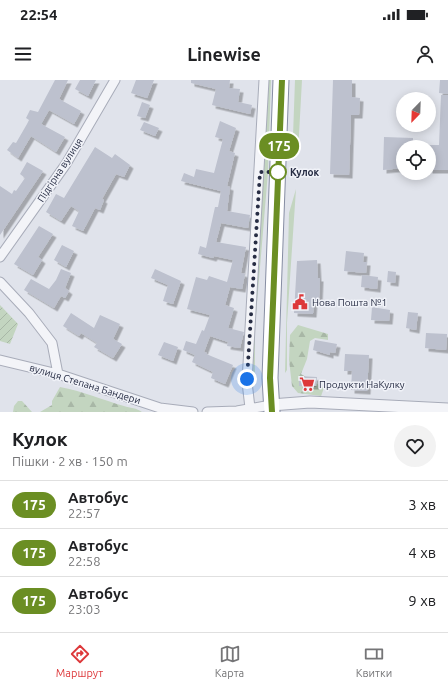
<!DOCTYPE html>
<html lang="uk">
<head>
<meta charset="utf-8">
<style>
	:root { --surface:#fff; --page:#f2f2f2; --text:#202124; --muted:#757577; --line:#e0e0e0; --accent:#dd383a }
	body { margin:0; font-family:Ubuntu,sans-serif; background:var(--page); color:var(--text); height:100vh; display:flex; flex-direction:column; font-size:15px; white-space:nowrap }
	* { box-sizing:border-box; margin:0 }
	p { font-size:13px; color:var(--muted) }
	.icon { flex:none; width:22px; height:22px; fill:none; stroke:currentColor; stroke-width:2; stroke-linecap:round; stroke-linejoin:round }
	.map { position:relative; height:332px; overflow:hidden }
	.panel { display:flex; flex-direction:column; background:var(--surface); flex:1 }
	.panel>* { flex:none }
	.badge { padding:0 8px; border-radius:13px; font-size:14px; line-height:26px }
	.needle { width:26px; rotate:203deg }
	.fabs { position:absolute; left:396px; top:12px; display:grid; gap:8px }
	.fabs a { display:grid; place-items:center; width:40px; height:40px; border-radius:50%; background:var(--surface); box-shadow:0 2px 10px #0003; font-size:20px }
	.you { position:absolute; width:20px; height:20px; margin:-10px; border:3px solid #fff; border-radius:50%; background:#1a73e8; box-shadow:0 0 0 6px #1a73e833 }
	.map>.badge { position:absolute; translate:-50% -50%; box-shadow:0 0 0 2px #fff }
	.round { display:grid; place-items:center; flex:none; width:42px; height:42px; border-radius:21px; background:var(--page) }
	.overview { display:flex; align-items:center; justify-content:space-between; height:68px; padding:0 12px }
	h1 { font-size:19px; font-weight:700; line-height:30px }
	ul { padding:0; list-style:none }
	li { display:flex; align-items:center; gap:12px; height:48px; padding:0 12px; border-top:1px solid var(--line) }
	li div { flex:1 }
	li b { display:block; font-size:15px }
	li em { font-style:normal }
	li .badge { min-width:44px; font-weight:700; text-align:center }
	.status { display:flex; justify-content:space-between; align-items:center; height:28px; padding:0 20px; background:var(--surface); direction:ltr }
	.status svg { height:11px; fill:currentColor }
	header { display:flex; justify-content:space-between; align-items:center; height:52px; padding:0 12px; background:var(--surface); font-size:18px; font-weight:700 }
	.tabs { display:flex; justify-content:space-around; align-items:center; height:56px; border-top:1px solid var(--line); background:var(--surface); font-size:11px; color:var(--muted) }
	.tabs a { display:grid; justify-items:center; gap:2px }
	.tabs .on { color:var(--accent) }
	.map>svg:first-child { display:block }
	.grass { fill:#c3d5c0 }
	.forest { fill:url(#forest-firs) }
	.garden { fill:url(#garden-furrows) }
	.building { fill:#bdc1ce; filter:url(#shadow) }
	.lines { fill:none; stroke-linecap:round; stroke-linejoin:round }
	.minor-casing { stroke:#a8acb9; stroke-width:11 }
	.tertiary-casing { stroke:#a8acb9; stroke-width:13 }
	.trunk-casing { stroke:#868da3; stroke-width:17 }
	.minor { stroke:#f3f4f8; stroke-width:9 }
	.tertiary { stroke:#f3f4f8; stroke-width:11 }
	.trunk { stroke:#fff; stroke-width:15 }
	.line-casing { stroke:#fff; stroke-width:9 }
	.line { stroke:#6b8e23; stroke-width:6 }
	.walk { stroke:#272d44; stroke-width:4; stroke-dasharray:0 7.2 }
	.stop-dot { fill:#fff; stroke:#6b8e23; stroke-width:2 }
	.labels { text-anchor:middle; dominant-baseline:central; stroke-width:3; stroke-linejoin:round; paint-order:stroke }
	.street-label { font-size:10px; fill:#272d44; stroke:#f0f2f8 }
	.stop-label { font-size:10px; font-weight:bold; fill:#272d44; stroke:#f0f2f8; text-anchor:start }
	.poi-label { font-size:10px; fill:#272d44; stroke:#f0f2f8; text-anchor:start }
</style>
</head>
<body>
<div class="status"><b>22:54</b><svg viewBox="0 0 49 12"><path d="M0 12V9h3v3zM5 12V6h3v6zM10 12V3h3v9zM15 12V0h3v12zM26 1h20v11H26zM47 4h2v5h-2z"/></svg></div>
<header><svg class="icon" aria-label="menu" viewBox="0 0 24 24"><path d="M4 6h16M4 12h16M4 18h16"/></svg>Linewise<svg class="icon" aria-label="person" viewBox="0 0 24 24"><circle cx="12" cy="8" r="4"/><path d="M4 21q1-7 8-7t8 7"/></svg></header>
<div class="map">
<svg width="448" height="332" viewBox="0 0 448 332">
	<defs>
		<pattern id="forest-firs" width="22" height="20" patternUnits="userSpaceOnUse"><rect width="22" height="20" fill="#c3d5c0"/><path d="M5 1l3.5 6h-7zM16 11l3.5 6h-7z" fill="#a8b7a6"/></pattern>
		<pattern id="garden-furrows" width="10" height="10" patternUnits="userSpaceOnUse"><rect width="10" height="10" fill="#c3d5c0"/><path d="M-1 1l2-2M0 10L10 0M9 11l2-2" fill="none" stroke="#a8b7a6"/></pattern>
		<filter id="shadow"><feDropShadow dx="3.5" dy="3.5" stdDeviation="0" flood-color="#0004"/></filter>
	</defs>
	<rect width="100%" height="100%" fill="#e0e3eb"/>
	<path class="grass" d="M266,0H271L268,92L255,247V304L251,311Z
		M295,0H302L298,73L293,56Z
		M296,109L287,243V290L285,293L289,133Z"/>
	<path class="forest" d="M298,245L328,254V260L315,258L310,261L307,279L301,294L324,308L321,316L298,313L292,306L289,280L290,255Z
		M60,307C82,311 103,320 124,326C130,328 137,328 142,332H40L52,325V321Z
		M18,321H22L32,332H13L14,326Z"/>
	<path class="garden" d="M0,225L18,244L10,264L0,261Z"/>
	<path class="building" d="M55,0H68L59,19L81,31L74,44L49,30L41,44L65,57L56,72L31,56L18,78L7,70L13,62L16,63L27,44L29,40L26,38L30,30L38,32Z
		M80,0H96L88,16L75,9Z
		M136,0H154L147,18L131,13Z
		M191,0H230L229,8L240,9L238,22L252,25L250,34L212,25L216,9L191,3Z
		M333,0H352V17L360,18L359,35H351L349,95L330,94Z
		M440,0H448V14L439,13Z
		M441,15H448V90H429V65H439Z
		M142,22L150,25L145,38L137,36Z
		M220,41L236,48L229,71L235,73L227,106L230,107L227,131L250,135L248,148L221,143L216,162L246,167L241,193L245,194L242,209L230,207L225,225L234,228L228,248L244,252L240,268L227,266L228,262L210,256L204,272L207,273L206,274L233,285L225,304L211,298L213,292L192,282L195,275L183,270L186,261L196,264L202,250L204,251L210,235L187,229L196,197L207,200L209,196L227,202L233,180L214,176L213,178L198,174L200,166L206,168L215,127H218L221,111L181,101L184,93L194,97L196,89L214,93L223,59L215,57Z
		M144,42L159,48L155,56L140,50Z
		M384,57L413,58V67H403V88L383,90Z
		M95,67L112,78L115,74L130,85L124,97L116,94L102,119L104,120L100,130L95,128L83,151L72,146L79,131L71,126L61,141L46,132L56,114L64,118Z
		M27,82L43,91L0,155V106L12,114L14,110L16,111L25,98L20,94Z
		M39,146L53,154L38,177L42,180L33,195L14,184Z
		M62,165L74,171L66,187L54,180Z
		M346,171L364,173L363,182H367L366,193L344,191Z
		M317,180L318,198H320L319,220H314L313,234L294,233L297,181Z
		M61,189L71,193L65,208L69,211L65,218L61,216L54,228L24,210L31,199L49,209L56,200Z
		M155,189L181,201L173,224L163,221L168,205L151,198Z
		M388,191L396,192L395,203L387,202Z
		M362,195L378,197L377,209L361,207Z
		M372,227L390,230L389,241L371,240Z
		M408,232L418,233L416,250L406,248Z
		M71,233L94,248L100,235L120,244L113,259L122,264L113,278L94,267L97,263L81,253L79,256L74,253L63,246Z
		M426,253L447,254L446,270L425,268Z
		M315,260L337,264L335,273L330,272V275L313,270Z
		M164,262L178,267L173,281L158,275Z
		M345,274L369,275L367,311L351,310L352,291H344Z
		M299,296L317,297L316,306H299Z"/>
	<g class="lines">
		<g class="minor-casing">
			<path id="minor" d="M0,177L66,84L115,0
				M0,202L29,233L52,263L58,294
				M0,280L58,294L160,328L193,332
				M250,328L247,302L264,0
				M207,332L237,331L271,325"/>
		</g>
		<g class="tertiary-casing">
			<path id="tertiary" d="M271,325L310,322L448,329"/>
		</g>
		<g class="trunk-casing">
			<path id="trunk" d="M272,332L270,298L281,0"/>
		</g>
		<use href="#minor" class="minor"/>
		<use href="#tertiary" class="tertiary"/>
		<use href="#trunk" class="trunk"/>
	</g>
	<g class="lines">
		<g class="line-casing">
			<path id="line" d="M272,332L270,298L282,0"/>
		</g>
		<use href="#line" class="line"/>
		<path class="walk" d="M247,299L260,92H278"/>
	</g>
	<defs>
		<g id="civic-bare" transform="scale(1.2)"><path d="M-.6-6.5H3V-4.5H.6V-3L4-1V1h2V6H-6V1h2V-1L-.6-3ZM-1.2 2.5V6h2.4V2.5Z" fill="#dd383a" stroke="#f0f2f8" stroke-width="2.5" paint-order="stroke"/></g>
		<g id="supermarket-bare" transform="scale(1.2)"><path d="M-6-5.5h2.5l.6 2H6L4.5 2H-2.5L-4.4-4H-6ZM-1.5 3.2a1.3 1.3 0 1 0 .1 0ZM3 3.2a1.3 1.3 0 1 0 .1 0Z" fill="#dd383a" stroke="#f0f2f8" stroke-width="2.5" paint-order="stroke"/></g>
	</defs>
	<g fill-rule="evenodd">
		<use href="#civic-bare" x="300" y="222"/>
		<use href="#supermarket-bare" x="307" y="304"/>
	</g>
	<circle class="stop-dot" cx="278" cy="92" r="8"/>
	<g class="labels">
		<g class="street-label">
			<text transform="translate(60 90) rotate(-57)">Підгірна вулиця</text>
			<text transform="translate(85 304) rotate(17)">вулиця Степана Бандери</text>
		</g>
		<g class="stop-label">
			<text x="290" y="92">Кулок</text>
		</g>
		<g class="poi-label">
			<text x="312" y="222">Нова Пошта №1</text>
			<text x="319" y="304">Продукти НаКулку</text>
		</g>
	</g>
</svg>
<div class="fabs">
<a><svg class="needle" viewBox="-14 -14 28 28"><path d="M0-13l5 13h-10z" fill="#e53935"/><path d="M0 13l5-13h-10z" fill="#757577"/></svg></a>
<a><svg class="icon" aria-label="locate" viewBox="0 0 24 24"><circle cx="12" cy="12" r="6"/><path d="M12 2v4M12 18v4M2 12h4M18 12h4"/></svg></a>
</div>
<div class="you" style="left:247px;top:299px"></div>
<b class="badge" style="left:279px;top:66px;background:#6b8e23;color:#fff">175</b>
</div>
<section class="panel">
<div class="overview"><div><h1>Кулок</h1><p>Пішки · 2 хв · 150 m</p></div><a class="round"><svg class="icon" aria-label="heart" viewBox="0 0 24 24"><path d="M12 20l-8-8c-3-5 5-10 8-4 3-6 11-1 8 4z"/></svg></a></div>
<ul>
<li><span class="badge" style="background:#6b8e23;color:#fff">175</span><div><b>Автобус</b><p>22:57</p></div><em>3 хв</em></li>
<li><span class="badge" style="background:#6b8e23;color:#fff">175</span><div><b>Автобус</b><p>22:58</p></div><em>4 хв</em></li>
<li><span class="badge" style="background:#6b8e23;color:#fff">175</span><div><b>Автобус</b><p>23:03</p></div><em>9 хв</em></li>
</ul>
</section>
<nav class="tabs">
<a class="on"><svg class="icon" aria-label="directions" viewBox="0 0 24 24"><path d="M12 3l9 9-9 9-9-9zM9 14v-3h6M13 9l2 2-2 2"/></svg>Маршрут</a>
<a><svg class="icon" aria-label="map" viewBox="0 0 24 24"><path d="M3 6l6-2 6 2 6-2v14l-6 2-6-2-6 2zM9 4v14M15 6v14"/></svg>Карта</a>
<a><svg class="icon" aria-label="tickets" viewBox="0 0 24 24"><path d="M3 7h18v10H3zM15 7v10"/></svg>Квитки</a>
</nav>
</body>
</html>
